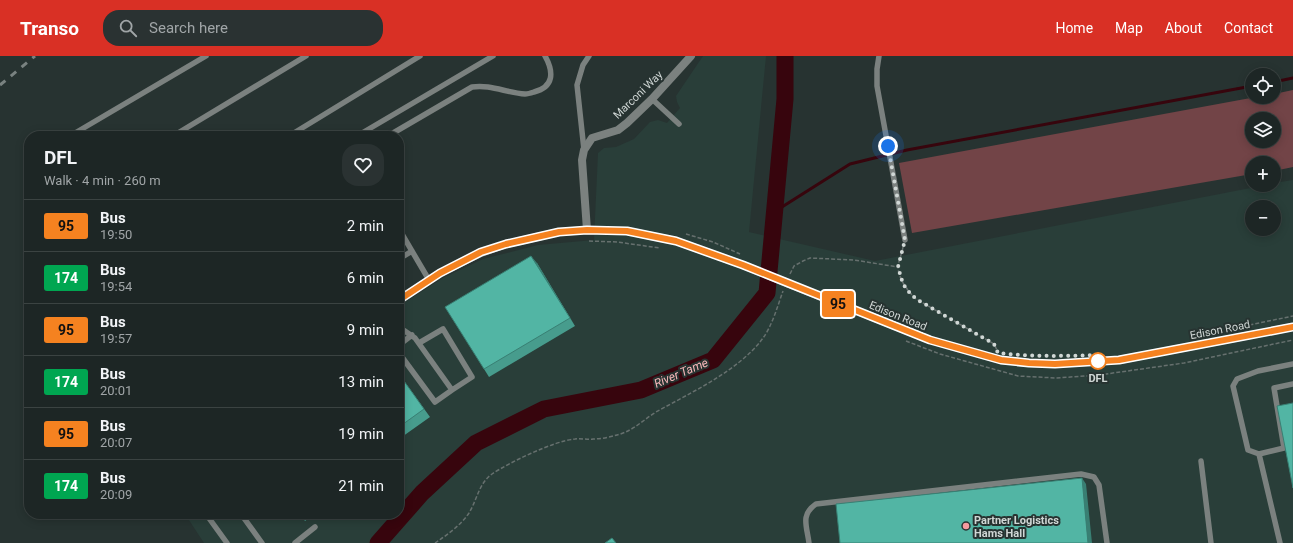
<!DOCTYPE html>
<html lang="en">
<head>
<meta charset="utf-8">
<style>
	:root { --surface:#1d2625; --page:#2a3232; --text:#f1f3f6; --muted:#a0a5a7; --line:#3b4342; --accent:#d93025 }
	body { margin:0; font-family:Roboto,sans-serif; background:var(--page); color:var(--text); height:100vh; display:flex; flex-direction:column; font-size:15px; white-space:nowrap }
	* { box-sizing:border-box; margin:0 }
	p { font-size:13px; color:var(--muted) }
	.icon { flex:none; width:22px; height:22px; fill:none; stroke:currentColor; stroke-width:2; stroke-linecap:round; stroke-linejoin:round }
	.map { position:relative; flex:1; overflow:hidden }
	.panel { position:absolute; left:24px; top:75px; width:380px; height:388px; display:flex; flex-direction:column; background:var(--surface); border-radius:16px; box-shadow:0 2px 10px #0003,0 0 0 1px var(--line) }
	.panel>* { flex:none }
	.badge { padding:0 8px; border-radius:3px; font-size:14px; line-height:26px }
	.buttons { position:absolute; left:1245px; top:12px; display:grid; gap:8px }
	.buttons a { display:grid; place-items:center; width:36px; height:36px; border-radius:50%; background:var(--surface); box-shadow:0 2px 10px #0003,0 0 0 1px var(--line); font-size:20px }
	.you { position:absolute; width:20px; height:20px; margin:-10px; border:3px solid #fff; border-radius:50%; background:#1a73e8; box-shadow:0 0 0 6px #1a73e833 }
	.map>.badge { position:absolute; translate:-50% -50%; box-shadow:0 0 0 2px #fff }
	.round { display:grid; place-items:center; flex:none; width:42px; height:42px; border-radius:16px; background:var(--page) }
	.headline { display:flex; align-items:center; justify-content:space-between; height:68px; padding:0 20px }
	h1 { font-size:19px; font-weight:700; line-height:30px }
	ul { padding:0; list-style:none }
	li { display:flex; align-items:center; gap:12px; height:52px; padding:0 20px; border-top:1px solid var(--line) }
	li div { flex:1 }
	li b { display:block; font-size:15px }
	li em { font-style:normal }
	li .badge { min-width:44px; font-weight:700; text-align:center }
	header { display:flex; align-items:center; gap:24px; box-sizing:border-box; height:56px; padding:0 20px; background:var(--accent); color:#fff }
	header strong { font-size:19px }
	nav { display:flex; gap:22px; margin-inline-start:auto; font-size:14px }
	.search { width:280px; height:36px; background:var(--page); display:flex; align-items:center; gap:10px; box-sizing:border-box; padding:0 14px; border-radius:16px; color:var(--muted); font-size:15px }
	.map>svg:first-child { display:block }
	.built { fill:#293e39; fill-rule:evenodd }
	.green { fill:#724447; fill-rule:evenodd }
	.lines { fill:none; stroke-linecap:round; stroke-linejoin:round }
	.stream { stroke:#37050d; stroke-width:3 }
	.river { stroke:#37050d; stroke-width:17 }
	.path { stroke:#66706e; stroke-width:1.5; stroke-dasharray:4 2; stroke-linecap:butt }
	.service { stroke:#7b817f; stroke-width:5.5 }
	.minor { stroke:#7b817f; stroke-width:8 }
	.rail { stroke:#798280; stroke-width:3; stroke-dasharray:7 7; stroke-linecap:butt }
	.minor-bridge { stroke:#7b817f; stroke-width:8 }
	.wall { fill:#479c8d }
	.shaded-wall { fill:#397f73 }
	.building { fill:#52b5a4; stroke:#397f73 }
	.line-casing { stroke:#fff; stroke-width:9 }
	.line { stroke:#f58220; stroke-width:6 }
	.walk { stroke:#d0d7d5; stroke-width:4; stroke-dasharray:0 7.2 }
	.stop-dot { fill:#fff; stroke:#f58220; stroke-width:2 }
	.poi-dot { fill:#f59b9f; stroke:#273331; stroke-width:1.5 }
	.labels { text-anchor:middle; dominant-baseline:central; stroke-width:4; stroke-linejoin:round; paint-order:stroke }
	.street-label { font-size:11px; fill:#d0d7d5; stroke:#273331 }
	.stop-label { font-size:11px; font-weight:bold; fill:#d0d7d5; stroke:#273331 }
	.poi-label { font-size:11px; font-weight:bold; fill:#d0d7d5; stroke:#273331; text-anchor:start }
	.water-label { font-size:12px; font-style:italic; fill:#f9b8ba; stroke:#273331 }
</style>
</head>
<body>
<header>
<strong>Transo</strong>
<div class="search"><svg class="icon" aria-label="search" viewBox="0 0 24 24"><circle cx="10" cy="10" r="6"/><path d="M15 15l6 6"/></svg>Search here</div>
<nav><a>Home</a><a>Map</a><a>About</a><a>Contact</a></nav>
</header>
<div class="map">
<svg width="1293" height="487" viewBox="0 0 1293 487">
	<rect width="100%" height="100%" fill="#273331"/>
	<path class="built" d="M703,0H766L749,176L875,205L1266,129H1274V127L1293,124V487H204L185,458H399V250L443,222L483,203L538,189L594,184L598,97L604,92L616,91L634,83L650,66L658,64L667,67L680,52L677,46L676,40ZM1252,151H1274V173H1252Z"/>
	<path class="green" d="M1293,34V111L1274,115V107H1252V118L912,177L899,107L1256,41H1274V38ZM1252,63H1274V85H1252Z"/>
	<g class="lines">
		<path class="stream" d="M1274,26L1293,22
			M774,156L850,108L907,94L1252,30"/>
		<path class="river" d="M378,487L422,437L476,387L544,353L641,334L713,304L767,237L785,43V0"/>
		<path class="path" d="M686,178L713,186L740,198
			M589,185L617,186L660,192
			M903,191C902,197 899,204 898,210C898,223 908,235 916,243L994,288L997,294
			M790,218L794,210L803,205L810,202L854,204L898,211
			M1220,275L1293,260
			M906,285L940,298L1018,320L1056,322L1099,319L1184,307L1293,284
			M435,487C447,479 461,469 469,457C477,444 479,427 492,418C510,406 554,385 575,383C581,382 587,384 593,383C601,383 610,381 617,379C633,375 643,364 656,356C690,337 740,314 763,282C772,270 778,249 783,235"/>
		<path class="service" d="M879,0L877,13V30L905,184
			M652,43L679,68
			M70,80L206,0
			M173,80L306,0
			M289,80L420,0
			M357,80L493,0
			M388,80L472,31C490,28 507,37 525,38C528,38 531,37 534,36C554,31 554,16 545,0
			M584,94L577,29L583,9L589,0
			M399,173L429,224
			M399,203L412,195
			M399,271L415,282L452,334L435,346L399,297
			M419,287L443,273L472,321L452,334
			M399,289L412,279
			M1259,398L1284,392L1274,332L1293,328
			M1201,405L1211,487
			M206,458L227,487
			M241,458L262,487
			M295,487L315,471
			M809,487C807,470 800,459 816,448L1081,418L1094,421L1099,429L1107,487
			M1280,487L1259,398L1248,394L1233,330L1237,323L1258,315L1293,308"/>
		<path class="minor" d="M587,174L582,104L584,94L592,82L618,74L627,67L652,43L691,0
			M789,228L930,284L1001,304L1029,307L1055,308L1119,304L1293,271
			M399,244L440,217L481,197L506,188L559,176L587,174L627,175L676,185L743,209"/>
		<path class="rail" d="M0,29L35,0"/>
		<path class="minor-bridge" d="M743,209L789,228"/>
	</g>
	<path class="wall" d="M537,207L575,270L489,321L484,313Z
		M399,318L430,361L399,383Z
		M300,458H314L305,465Z"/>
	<path class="shaded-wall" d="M531,200L537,207L575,270L570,262Z
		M1082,422L1086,428L1092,487H1088Z"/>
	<path class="building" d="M531,200L570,262L484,313L445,251Z
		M399,318L424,353L399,371Z
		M1293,347V432L1277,350Z
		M1082,422L1088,487H840L836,448Z
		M612,482L616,487H605Z"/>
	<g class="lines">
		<g class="line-casing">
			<path id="line" d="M399,244L440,217L481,196L506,188L559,176L587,174L627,175L676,185L743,209L930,284L1001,304L1029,307L1055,308L1119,304L1293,271"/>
		</g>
		<use href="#line" class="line"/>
		<path class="walk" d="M888,90L905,184L898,211L903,228L908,235L916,243L994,288L998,297C1032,301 1065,300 1098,299V305"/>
	</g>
	<circle class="stop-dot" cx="1098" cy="305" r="8"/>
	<circle class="poi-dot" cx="966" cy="470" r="4"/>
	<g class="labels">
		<g class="street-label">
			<text transform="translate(638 39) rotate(-44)">Marconi Way</text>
			<text transform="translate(898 260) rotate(22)">Edison Road</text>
			<text transform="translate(1220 274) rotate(-11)">Edison Road</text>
		</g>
		<g class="stop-label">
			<text x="1098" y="322">DFL</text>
		</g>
		<g class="poi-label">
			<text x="974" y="464">Partner Logistics<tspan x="974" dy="13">Hams Hall</tspan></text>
		</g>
		<g class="water-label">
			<text transform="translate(681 317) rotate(-23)">River Tame</text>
		</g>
	</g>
</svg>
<div class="buttons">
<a><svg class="icon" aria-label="locate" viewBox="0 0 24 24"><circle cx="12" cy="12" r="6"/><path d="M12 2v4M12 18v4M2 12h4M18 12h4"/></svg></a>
<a><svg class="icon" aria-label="layers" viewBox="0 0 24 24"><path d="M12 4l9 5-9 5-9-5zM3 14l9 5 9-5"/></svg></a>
<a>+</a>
<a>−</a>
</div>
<div class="you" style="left:888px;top:90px"></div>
<b class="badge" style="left:838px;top:248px;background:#f58220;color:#111">95</b>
<section class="panel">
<div class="headline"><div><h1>DFL</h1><p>Walk · 4 min · 260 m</p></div><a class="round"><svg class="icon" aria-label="heart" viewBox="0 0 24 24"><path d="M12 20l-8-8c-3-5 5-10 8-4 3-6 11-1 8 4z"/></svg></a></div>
<ul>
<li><span class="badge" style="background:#f58220;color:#111">95</span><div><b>Bus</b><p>19:50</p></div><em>2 min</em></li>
<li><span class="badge" style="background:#00a651;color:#fff">174</span><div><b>Bus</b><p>19:54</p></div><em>6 min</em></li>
<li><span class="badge" style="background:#f58220;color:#111">95</span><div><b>Bus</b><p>19:57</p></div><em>9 min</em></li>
<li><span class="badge" style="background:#00a651;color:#fff">174</span><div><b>Bus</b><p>20:01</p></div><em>13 min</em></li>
<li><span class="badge" style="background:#f58220;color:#111">95</span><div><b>Bus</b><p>20:07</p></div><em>19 min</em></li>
<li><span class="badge" style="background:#00a651;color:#fff">174</span><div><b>Bus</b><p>20:09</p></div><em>21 min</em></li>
</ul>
</section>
</div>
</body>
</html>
